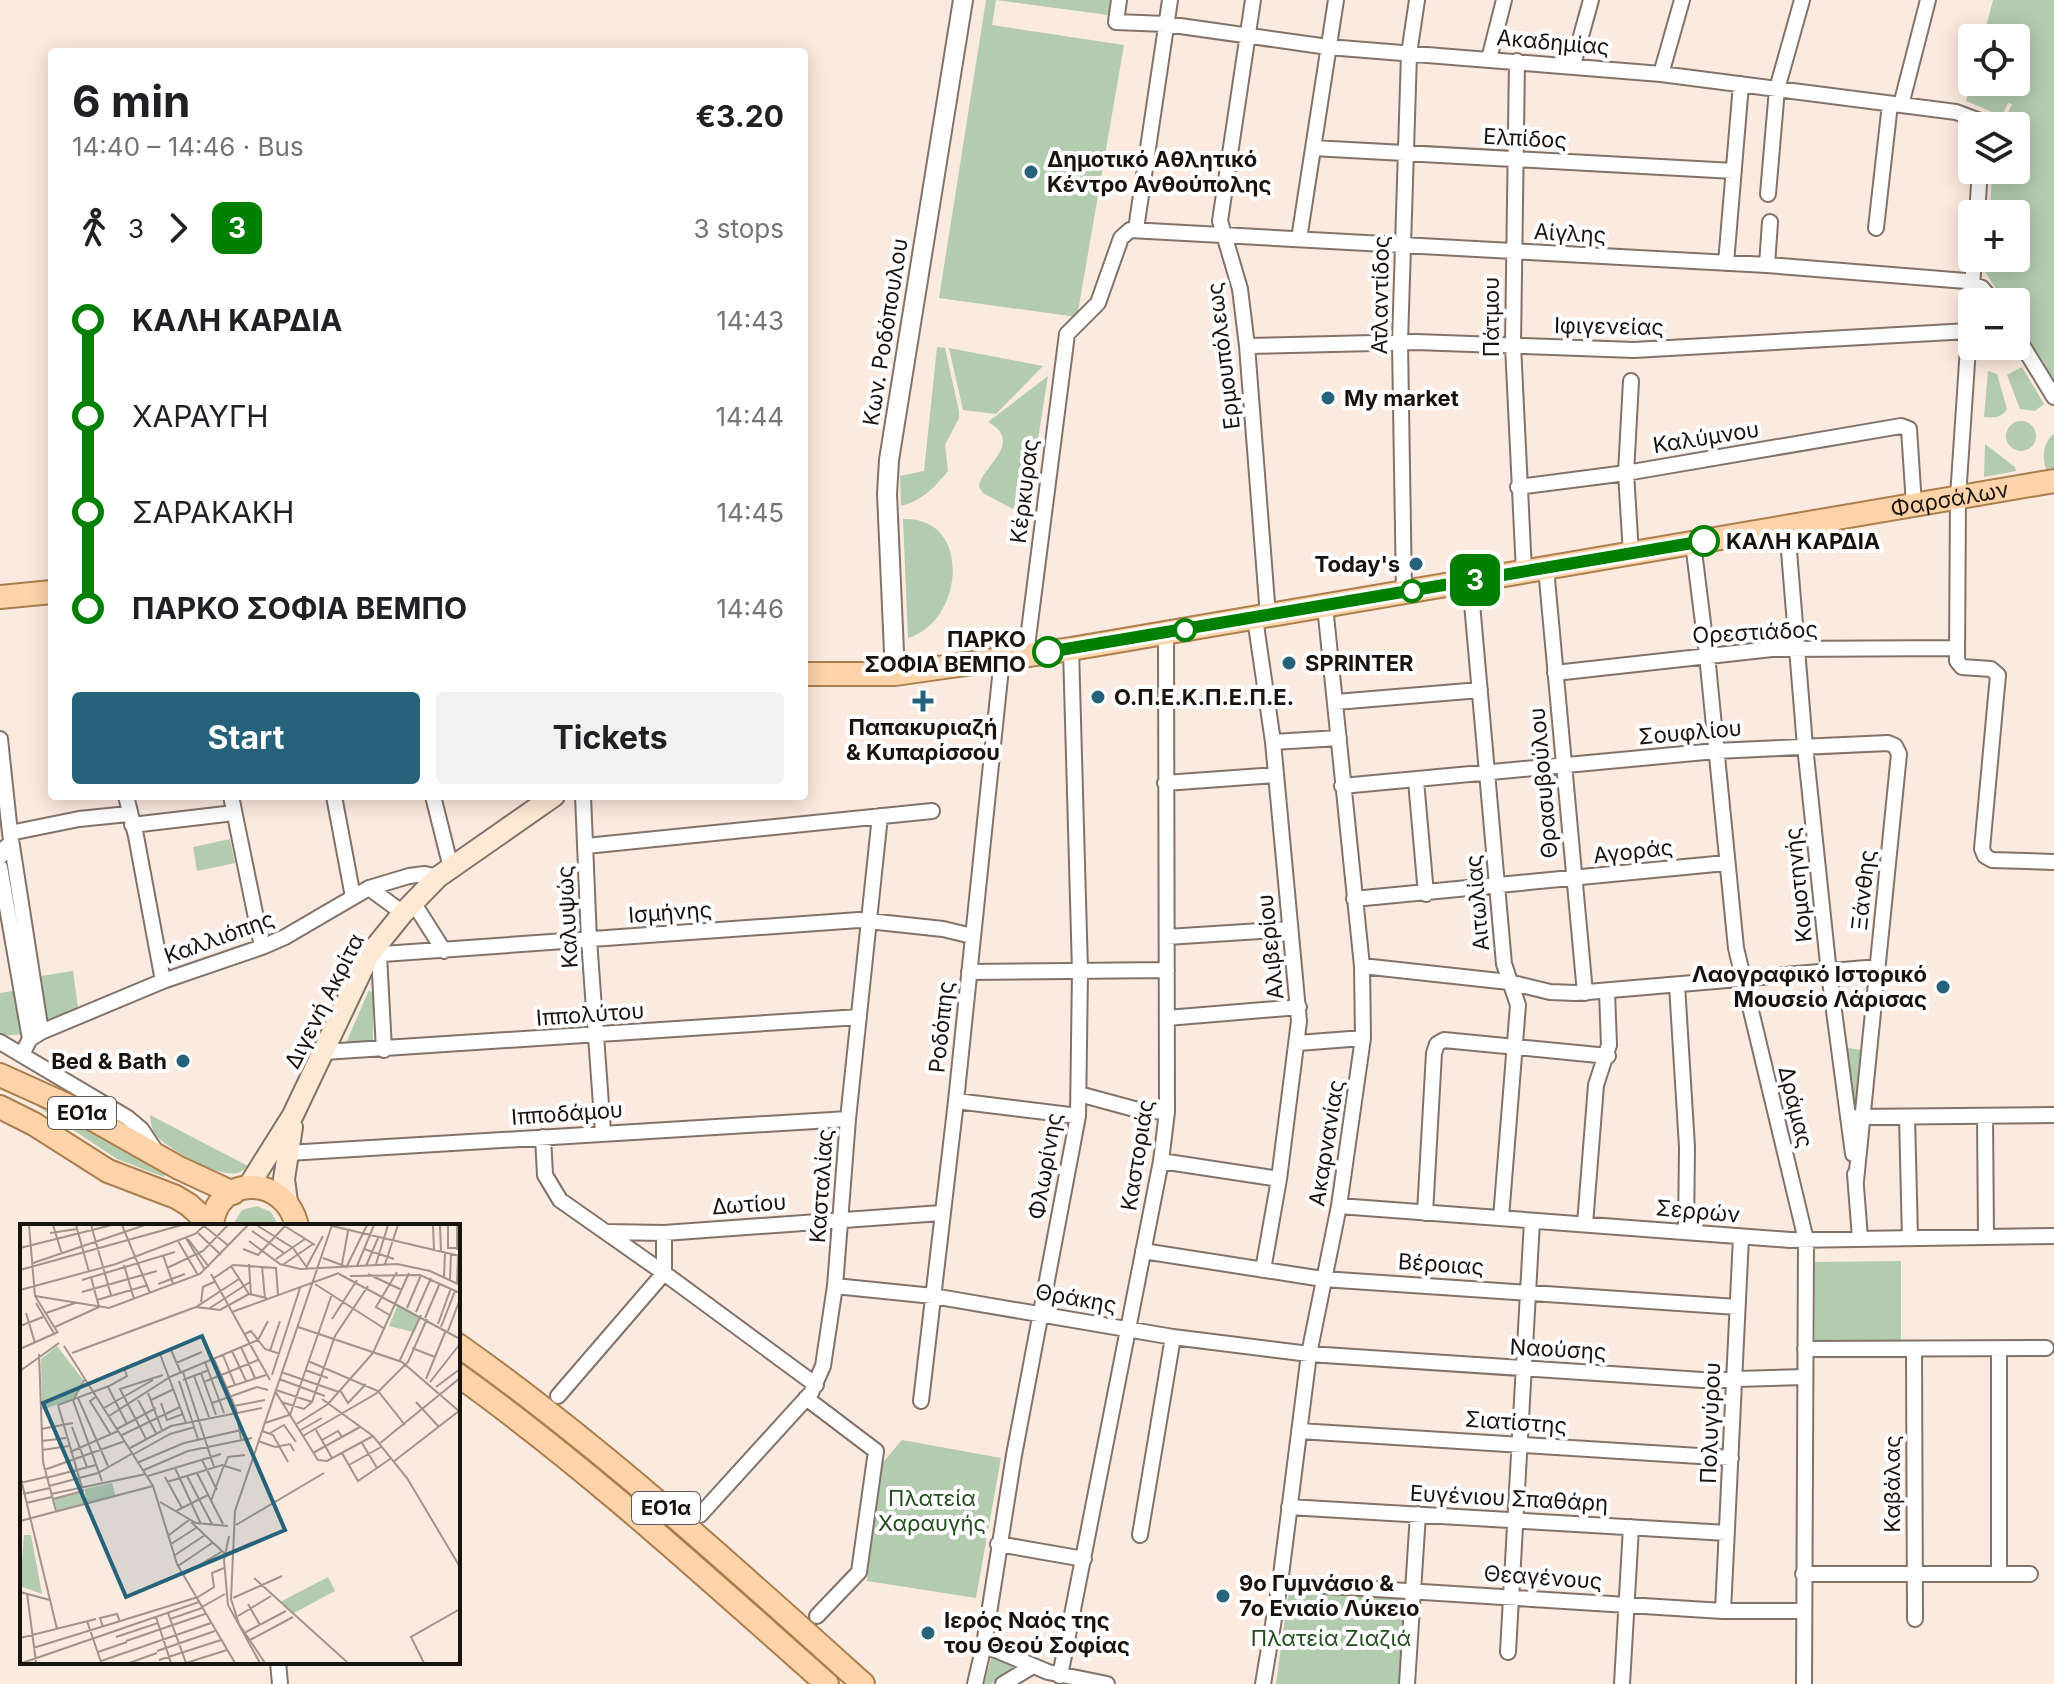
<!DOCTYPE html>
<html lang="en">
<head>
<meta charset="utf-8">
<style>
	:root { --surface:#fff; --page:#f2f2f2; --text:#202124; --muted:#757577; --accent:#26637a }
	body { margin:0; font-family:Inter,sans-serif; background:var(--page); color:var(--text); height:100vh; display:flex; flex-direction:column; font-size:30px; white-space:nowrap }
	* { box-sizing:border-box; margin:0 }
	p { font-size:26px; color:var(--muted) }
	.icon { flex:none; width:44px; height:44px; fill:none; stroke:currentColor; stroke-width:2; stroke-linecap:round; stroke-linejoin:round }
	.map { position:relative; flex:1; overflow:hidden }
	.side { position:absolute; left:48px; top:48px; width:760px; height:752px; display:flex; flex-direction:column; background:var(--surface); border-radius:8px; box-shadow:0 4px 20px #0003 }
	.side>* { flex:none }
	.badge { padding:0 16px; border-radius:12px; font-size:28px; line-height:52px }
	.fabs { position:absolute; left:1958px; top:24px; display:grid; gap:16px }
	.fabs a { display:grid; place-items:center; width:72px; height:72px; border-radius:8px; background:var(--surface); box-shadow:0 4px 20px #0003; font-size:40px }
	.map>.badge { position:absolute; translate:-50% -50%; box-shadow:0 0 0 4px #fff }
	.legs { display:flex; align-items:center; gap:12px; height:88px; padding:0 24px; font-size:26px }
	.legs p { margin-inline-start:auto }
	.head { display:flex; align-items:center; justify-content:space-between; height:136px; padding:0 24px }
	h1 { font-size:44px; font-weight:700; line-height:60px }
	.action { display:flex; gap:16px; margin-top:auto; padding:16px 24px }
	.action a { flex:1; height:92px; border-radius:8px; background:var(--accent); color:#fff; font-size:32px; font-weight:700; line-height:92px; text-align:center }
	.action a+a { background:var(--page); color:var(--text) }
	ul { padding:0 24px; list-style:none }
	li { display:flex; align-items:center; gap:28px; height:96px; font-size:30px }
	li i { display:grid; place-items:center; width:12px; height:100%; margin:0 10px; background:currentColor }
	li i::after { content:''; width:20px; height:20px; margin:-10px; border:6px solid; border-radius:50%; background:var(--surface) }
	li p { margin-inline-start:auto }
	li:first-child i { background:linear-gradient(#0000 50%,currentColor 0) }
	li:last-child i { background:linear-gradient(currentColor 50%,#0000 0) }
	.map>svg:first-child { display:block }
	.green { fill:#b3cbaf }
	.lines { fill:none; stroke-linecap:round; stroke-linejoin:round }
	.minor-casing { stroke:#82736a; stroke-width:18 }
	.tertiary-casing { stroke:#82736a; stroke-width:22 }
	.secondary-casing { stroke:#82736a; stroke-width:24 }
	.primary-casing { stroke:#ac7e4e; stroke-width:26 }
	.minor { stroke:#fff; stroke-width:14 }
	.tertiary { stroke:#fff; stroke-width:18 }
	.secondary { stroke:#feead4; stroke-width:20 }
	.primary { stroke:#fdd4a9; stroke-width:22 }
	.line-1-casing { stroke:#fff; stroke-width:18 }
	.line-1 { stroke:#008000; stroke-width:12 }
	.poi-dot { fill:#26637a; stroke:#fff; stroke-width:3 }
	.stop-1-dot { fill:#fff; stroke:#008000; stroke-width:4 }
	.labels { text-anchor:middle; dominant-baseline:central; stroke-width:8; stroke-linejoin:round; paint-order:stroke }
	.shield { fill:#fff; stroke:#5e5a58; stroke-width:2 }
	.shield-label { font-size:20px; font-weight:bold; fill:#191310 }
	.street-label { font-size:22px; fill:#191310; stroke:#fff }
	.poi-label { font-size:22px; font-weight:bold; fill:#191310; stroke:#fff; text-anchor:start }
	.stop-label { font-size:22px; font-weight:bold; fill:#191310; stroke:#fff; text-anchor:start }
	.park-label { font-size:22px; fill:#244c1e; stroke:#fff }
	.inset-road { fill:none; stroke:#a1948c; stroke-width:2 }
	.view { fill:#26637a; fill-opacity:0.15; stroke:#26637a; stroke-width:4 }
	.inset-edge { fill:none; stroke:#191310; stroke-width:4 }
</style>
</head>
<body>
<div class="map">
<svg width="2054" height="1684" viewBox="0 0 2054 1684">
	<rect width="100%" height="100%" fill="#fbeadf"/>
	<path class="green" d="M986,0H1110L1108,15L996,0L992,25L1124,45L1077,317L939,298Z
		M1993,0H2054V383L2016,321V302H2004L1986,273L1987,258H2016V214H1990L1992,170H2016V126H2002L2012,104L2008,103L2002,116L1966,101L1972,79V82H2016V38H1983Z
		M937,347L945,348L959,411V418L945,445L948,471C934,488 923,500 901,506L900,476L924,471Z
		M949,348L1043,366L996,414L963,410Z
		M2022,367L2044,404L2035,411L2020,409L2007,375Z
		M1988,371L1997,374L2007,409C2001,418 1994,418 1984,417Z
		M1048,376L1026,516L983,493L979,487C980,467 1026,443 988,422Z
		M2006 436a15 15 0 1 1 30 0a15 15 0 1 1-30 0Z
		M2054,434V468L2046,469C2042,457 2043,442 2054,434Z
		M1985,444L2015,467L2016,471L1984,477Z
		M903,519C973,516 964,622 908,638Z
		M230,839L235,863L197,871L193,847Z
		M73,971L79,1015L35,1033L28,978Z
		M20,990L25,1034L0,1036V993Z
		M369,990L373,994V1045L352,1046L346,1043Z
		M1847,1048L1863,1050L1856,1108L1853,1107Z
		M38,1104L166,1173L164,1177L117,1159L37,1106Z
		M150,1115L248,1166C245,1169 241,1172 237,1173C219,1178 166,1148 155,1134C151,1128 151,1122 150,1115Z
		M257,1206L271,1212L279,1226H232L242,1210Z
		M1901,1261V1346L1815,1345V1262Z
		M902,1440L1001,1458L976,1598L867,1581L879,1467Z
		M1289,1589L1403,1595L1400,1684H1276Z
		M992,1655L1021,1666L990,1684H984Z"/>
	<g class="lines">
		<g class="minor-casing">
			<path id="minor" d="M1119,0L1116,22L1166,24L1328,47L1661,74L1956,112L1980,121L1983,126
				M1253,0L1220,221L1240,289L1247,346L1268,616
				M1489,59L1504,0
				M1517,61L1513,345L1524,572
				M1573,65L1591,0
				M1661,74L1682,0
				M1901,105L1928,0
				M1313,148L1734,171
				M1768,194L1777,89L1802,0
				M1977,214L1980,170
				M1876,228L1890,104
				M1136,229L1170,0
				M1299,239L1336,0
				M1974,258L1958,497L1957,661L1962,667L1991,669L1998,675L1982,849L1985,856L1992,860L2054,862
				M1726,263L1741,84
				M1767,265L1770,222
				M2016,335L2054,397
				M1247,346L1416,342L1634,350L1969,331
				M1518,487L1626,473L1901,426L1909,429L1914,505
				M1787,527L1805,746L1829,973L1853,1154
				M1693,543L1707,655L1736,948L1806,1240L1804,1684
				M1631,554L1626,473L1631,381
				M1546,568L1585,993
				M1470,581L1504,964L1518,1005L1501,1218
				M1404,592L1400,342L1409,54L1417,0
				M1255,618L1273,742L1299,1021L1279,1179L1263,1270
				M1026,654L1067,334L1098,303L1121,238L1130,230L1767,265L1966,281L1982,288L1994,302
				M1555,673L1772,649L1957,648
				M1336,702L1480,690
				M0,739L10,833L41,1032
				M1273,742L1339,738
				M1416,781L1426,894
				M1165,783L1276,775
				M1342,786L1716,751L1888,743L1895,746L1899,754L1856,1181
				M126,796L136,836L163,981
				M231,796L262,947
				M334,796L353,897
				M433,796L451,868
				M583,796L589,940L603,1132
				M132,825L234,813
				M10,833L79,819L128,814
				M586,846L932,811
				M0,857L5,848L11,843
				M0,867L30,1039
				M369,888L403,913
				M1354,899L1726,863
				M413,902L444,951
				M1167,937L1290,929
				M369,955L859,920L943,929L972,936
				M379,955L384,1050
				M1362,966L1509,982L1550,992L1576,993L1878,967
				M969,972L1167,970
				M1677,985L1687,1147L1686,1231
				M1167,1018L1299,1007
				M0,1042L128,1118L141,1129L155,1150
				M1298,1043L1363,1038
				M324,1052L859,1017
				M22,1054L30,1039L41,1032L163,981L262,947L285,937L369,888L409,876L425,874L438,877
				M1079,1094L1138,1110L1167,1112
				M956,1101L1078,1116
				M1985,1116L1986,1236
				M1857,1117L2054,1115
				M1907,1117L1910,1238
				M543,1137L545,1175L560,1200L664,1273L816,1385
				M288,1153L848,1119
				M1161,1161L1279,1179
				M1855,1174L1860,1238
				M1339,1206L1790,1240L2054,1236
				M1425,1213L1434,1053L1437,1044L1444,1040L1608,1056
				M1585,1224L1596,1085L1609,1045L1607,992
				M608,1232L664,1233L941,1213
				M1143,1251L1323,1279L1737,1307
				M835,1286L933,1296L1173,1337L1309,1354L1702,1380L1805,1377
				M1805,1349L2046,1348
				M1914,1349L1915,1619
				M558,1396L664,1273V1233
				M806,1398L876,1451L859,1572L817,1616
				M921,1401L956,1101L1002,658
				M1299,1431L1731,1458
				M1289,1507L1727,1533
				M700,1515L811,1393L823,1366L835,1286L848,1119L880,816
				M1140,1535L1173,1337
				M998,1544L1084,1559
				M1999,1573V1349
				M1803,1574H2030
				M1280,1583L1723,1611H1804
				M1723,1611L1741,1237
				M984,1645L1048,1672L1107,1684
				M1508,1652L1532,1221
				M278,1662L280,1684
				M1060,1676L1161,1161L1167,1112L1166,633
				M975,1684L984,1645L1014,1455L1078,1116L1080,971L1071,649
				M1003,1684L1033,1666
				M1263,1684L1280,1583L1309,1354L1339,1206L1363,1038L1362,966L1325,606
				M1407,1684L1418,1514
				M1622,1684L1631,1527"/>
		</g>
		<g class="tertiary-casing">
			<path id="tertiary" d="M895,674L887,494L889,460L963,0"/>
		</g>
		<g class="secondary-casing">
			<path id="secondary" d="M248,1187L293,1115L369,955L403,913L438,877L554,796
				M287,1202L284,1179L292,1127"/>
		</g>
		<g class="primary-casing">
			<g id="primary">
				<path d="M0,597L52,592"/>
				<path id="s1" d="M804,674H895L1071,649L2054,481"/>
				<path d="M0,1075L71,1107L179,1168L233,1193"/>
				<path d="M0,1107L34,1124L108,1171L176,1197L189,1205L212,1226"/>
				<path d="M212,1226C215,1175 285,1173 297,1226"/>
				<path d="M458,1345C602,1447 732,1566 863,1684"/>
				<path d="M458,1375C589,1469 707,1578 827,1684"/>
			</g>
		</g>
		<use href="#minor" class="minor"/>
		<use href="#tertiary" class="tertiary"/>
		<use href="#secondary" class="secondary"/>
		<use href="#primary" class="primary"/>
	</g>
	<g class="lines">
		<g class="line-1-casing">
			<path id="line-1" d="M1048,652L1704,541"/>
		</g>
		<use href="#line-1" class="line-1"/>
	</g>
	<g class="poi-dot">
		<circle cx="1031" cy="172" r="8"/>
		<circle cx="1328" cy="398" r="8"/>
		<circle cx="1416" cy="564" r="8"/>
		<circle cx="1289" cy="663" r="8"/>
		<circle cx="1098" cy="697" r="8"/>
		<path d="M919 689h8v8h8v8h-8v8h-8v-8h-8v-8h8z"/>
		<circle cx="1943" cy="987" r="8"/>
		<circle cx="183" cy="1061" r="8"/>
		<circle cx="1223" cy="1596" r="8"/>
		<circle cx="928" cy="1633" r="8"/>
	</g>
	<g class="stop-1-dot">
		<circle cx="1704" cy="541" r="14"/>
		<circle cx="1412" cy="591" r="10"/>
		<circle cx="1185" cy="630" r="10"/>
		<circle cx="1048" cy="652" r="14"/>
	</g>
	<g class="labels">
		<g class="shield">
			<rect x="48" y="1097" width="68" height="32" rx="6"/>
			<rect x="632" y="1492" width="68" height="32" rx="6"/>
		</g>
		<g class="shield-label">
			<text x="82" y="1113">ΕΟ1α</text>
			<text x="666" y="1508">ΕΟ1α</text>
		</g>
		<g class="street-label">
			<text transform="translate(1553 42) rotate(5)">Ακαδημίας</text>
			<text transform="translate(1525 138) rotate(3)">Ελπίδος</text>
			<text transform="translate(1570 233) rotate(3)">Αίγλης</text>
			<text transform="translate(1380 295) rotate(-89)">Ατλαντίδος</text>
			<text transform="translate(1491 317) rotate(-90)">Πάτμου</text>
			<text transform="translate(1609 326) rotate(1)">Ιφιγενείας</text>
			<text transform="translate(885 332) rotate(-81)">Κων. Ροδόπουλου</text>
			<text transform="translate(1223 356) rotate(-97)">Ερμουπόλεως</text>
			<text transform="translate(1706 437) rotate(-9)">Καλύμνου</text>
			<text transform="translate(1024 491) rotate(-83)">Κέρκυρας</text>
			<text stroke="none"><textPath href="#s1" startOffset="1160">Φαρσάλων</textPath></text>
			<text transform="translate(1755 632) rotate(-3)">Ορεστιάδος</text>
			<text transform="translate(1690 732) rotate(-5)">Σουφλίου</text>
			<text transform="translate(1543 783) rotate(-95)">Θρασυβούλου</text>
			<text transform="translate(1633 851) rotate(-6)">Αγοράς</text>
			<text transform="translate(1798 885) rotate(-96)">Κομοτηνής</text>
			<text transform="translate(1863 890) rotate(-84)">Ξάνθης</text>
			<text transform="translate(1477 903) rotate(-95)">Αιτωλίας</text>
			<text transform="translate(670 912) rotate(-4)">Ισμήνης</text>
			<text transform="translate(567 917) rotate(-93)">Καλυψώς</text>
			<text transform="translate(219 937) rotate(-20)">Καλλιόπης</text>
			<text transform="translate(1270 947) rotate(-96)">Αλιβερίου</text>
			<text transform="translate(324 1001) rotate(-63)">Διγενή Ακρίτα</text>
			<text transform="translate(590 1014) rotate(-4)">Ιππολύτου</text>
			<text transform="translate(941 1027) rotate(-84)">Ροδόπης</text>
			<text transform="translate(1796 1107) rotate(76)">Δράμας</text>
			<text transform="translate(567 1113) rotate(-4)">Ιπποδάμου</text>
			<text transform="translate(1326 1143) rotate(-81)">Ακαρνανίας</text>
			<text transform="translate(1137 1155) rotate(-81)">Καστοριάς</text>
			<text transform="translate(1045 1166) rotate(-80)">Φλωρίνης</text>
			<text transform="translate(821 1186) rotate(-86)">Κασταλίας</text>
			<text transform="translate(749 1204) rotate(-4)">Δωτίου</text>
			<text transform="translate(1698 1211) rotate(5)">Σερρών</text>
			<text transform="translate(1441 1264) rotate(4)">Βέροιας</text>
			<text transform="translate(1076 1298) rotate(10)">Θράκης</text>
			<text transform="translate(1558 1349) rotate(3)">Ναούσης</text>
			<text transform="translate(1516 1422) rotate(4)">Σιατίστης</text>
			<text transform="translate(1710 1423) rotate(-88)">Πολυγύρου</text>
			<text transform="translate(1892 1484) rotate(-90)">Καβάλας</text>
			<text transform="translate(1509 1498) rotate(3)">Ευγένιου Σπαθάρη</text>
			<text transform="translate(1543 1577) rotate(4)">Θεαγένους</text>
		</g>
		<g class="poi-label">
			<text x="1047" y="159">Δημοτικό Αθλητικό<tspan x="1047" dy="25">Κέντρο Ανθούπολης</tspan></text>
			<text x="1344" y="398">My market</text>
			<text x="1400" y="564" text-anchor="end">Today's</text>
			<text x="1305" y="663">SPRINTER</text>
			<text x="1114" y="697">Ο.Π.Ε.Κ.Π.Ε.Π.Ε.</text>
			<text x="923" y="727" text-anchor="middle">Παπακυριαζή<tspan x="923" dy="25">&amp; Κυπαρίσσου</tspan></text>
			<text x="1927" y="974" text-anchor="end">Λαογραφικό Ιστορικό<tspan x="1927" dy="25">Μουσείο Λάρισας</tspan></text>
			<text x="167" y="1061" text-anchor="end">Bed &amp; Bath</text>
			<text x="1239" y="1583">9ο Γυμνάσιο &amp;<tspan x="1239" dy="25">7ο Ενιαίο Λύκειο</tspan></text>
			<text x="944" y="1620">Ιερός Ναός της<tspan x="944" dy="25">του Θεού Σοφίας</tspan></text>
		</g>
		<g class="stop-label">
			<text x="1726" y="541">ΚΑΛΗ ΚΑΡΔΙΑ</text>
			<text x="1026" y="639" text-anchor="end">ΠΑΡΚΟ<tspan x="1026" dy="25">ΣΟΦΙΑ ΒΕΜΠΟ</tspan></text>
		</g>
		<g class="park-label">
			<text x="932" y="1498">Πλατεία<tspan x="932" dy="25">Χαραυγής</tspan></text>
			<text x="1331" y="1638">Πλατεία Ζιαζιά</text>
		</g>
	</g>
	<g transform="translate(20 1224)">
		<rect width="440" height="440" fill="#fbeadf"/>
		<path d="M378,80L399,92L393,108L369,102ZM37,122L64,157L52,175L22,186L21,135ZM92,259L96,273L37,288L34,275L63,268L66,279L65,265ZM4,311H11L22,370L0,362ZM308,353L315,367L272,390L260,378Z" fill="#b3cbaf"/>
		<path class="inset-road" d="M9,1L15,72L38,109M33,1L42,30M56,1L69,48M71,1L91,71M102,1L130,69M263,1L295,21M413,1L414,26M420,1L421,28M428,1V24H440M437,1V26M184,2L209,22M238,2L273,24L288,45M312,2L440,32M232,7L264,29M30,9L57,5M178,9L201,31M166,14L185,46M168,15L189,43M158,17L178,51M229,17L260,40L280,45L377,40L410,47L440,61M0,24L92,1M223,25L238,31L265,2M344,25L374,35M143,31L153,60M303,34L327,43M256,35L285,15M13,39L125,1M229,40L231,71M264,40L293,20M322,40L328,7M356,40L368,1M365,40L378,1M104,41L114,75M211,42L229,70L247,74M242,42L245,74M287,42L303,12M337,42L354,1M346,42L358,14M147,44L183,27L208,1M326,44L347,1M0,46L162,1M191,50L250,156M319,50L440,115M348,50L382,66M330,52L400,51L440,69M71,53L79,83M424,53L425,29M194,54L213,41L256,44L258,71M62,56L155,28M430,56L431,30M138,60L165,50M295,60L365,105M437,60L438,31M0,66L96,40L175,10L185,1M62,68L137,47M15,72L89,84L180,50L228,1M77,76L128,61M181,78L183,63L196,57M16,79L35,111M176,83L200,86L229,70M190,84L230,58M387,84L401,51M212,88L319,49M396,88L411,54M6,89L15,119M26,89L55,79M371,92L356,83L377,48M405,94L420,59M312,95L337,56M418,100L431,64M0,102L23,93M35,103L79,83M278,103L382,138L440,188M421,103L435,67M428,107L440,75M225,110L231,107L245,125L260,130M44,122L133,262L157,340L215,439M221,123L235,154M392,124L415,133M0,125L38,108M151,126L161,149M212,127L226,157M250,127L260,97M52,129L176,83L219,55M19,130L23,238L36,287M140,130L166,199M203,131L215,161M194,135L216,185L221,215M380,136L401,91M288,137L358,167L385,201M185,138L204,189M156,139L182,128M285,146L308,154M0,147L39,119M163,148L194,243M261,148L319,168M181,149L196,191M252,151L280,64M174,152L189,193M65,155L53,176L82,257M259,155L305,172M406,155L426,106M163,156L189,146M159,157L178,215M184,158L238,136M410,158L440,120M68,160L116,139M88,163L107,200M416,163L440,145M206,164L246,151M256,166L292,178L315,112L348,62M320,166L328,179L346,160M255,167L298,236L307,237L353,212M128,169L142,206M77,172L70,177L91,211M58,174L88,242M302,175L353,212L387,254L440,343M118,176L136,209M131,176L154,165M261,178L284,185L292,178M396,178L419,203M141,179L147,196L163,190M192,179L237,163L248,166M214,182L245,176M84,184L133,156M270,191L312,70M89,192L150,153L238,116L248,97M245,199L269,191M275,201L308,180L353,129L389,49M52,203L67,243M21,205L53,199M97,205L136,184M296,206L312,234M242,207L253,211L268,238M279,207L302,194M250,209L264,201L276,218M102,211L160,183M283,212L357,169L388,138L407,95M126,215L100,165L143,151M302,216L318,207L322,213M22,217L46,214M238,217L255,223L270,220L274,227M342,219L357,244M359,220L440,154M110,224L151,202L242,184M22,226L49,222M50,228L98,207M293,229L340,203M322,229L338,257L370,235M114,230L150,210L175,203M182,236L197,266M119,238L164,219L221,206M373,238L439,187M205,241L208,233L225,231M329,241L361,223M155,244L181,300M24,246L105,217M124,246L168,227L232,214M177,249L203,300M0,251L37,405M128,252L201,230M167,252L192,300M145,253L162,284M26,254L76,241M147,258L202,241L221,247M0,259L26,253M29,262L78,249L113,229M3,270L30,264M31,270L126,250M33,275L63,267L38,181L89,162L107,152L104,144M191,277L204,241M140,278L176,299L208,302M6,279L32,273M156,287L188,271M0,297L133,262M171,298L204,329M216,301L304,249M149,311L169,296M209,312L204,336L208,381L240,439M151,320L176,304M155,331L185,311M158,342L192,319M163,351L201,328M234,354L328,439M0,368L30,376M7,369L16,438M213,374L262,352M228,380L240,401M182,383L205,370M148,389L166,439M218,392L251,372M136,393L151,439M150,395L182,384M67,397L81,438M83,403L80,394L97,390L100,398M226,408L266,387M96,413L138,399M0,414L76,395M230,416L273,393M106,417L185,390M13,424L178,373L194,363L192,349L204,344M137,427L195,407M78,428L107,418M139,436L201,416M81,437L191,399M2,439L179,378M109,439L137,429M166,439L207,426M245,439L219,400L211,375L215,287L312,1M404,439L391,413L440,385"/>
		<path class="view" d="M182,112L265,306L106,373L23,179Z"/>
		<rect width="440" height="440" class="inset-edge"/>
	</g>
</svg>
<div class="fabs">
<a><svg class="icon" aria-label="locate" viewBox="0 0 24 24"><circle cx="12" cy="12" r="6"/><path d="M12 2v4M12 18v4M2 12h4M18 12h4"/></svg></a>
<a><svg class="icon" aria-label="layers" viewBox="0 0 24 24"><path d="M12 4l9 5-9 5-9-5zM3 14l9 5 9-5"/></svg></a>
<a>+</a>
<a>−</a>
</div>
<b class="badge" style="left:1475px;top:580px;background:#008000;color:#fff">3</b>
<section class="side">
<div class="head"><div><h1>6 min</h1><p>14:40 – 14:46 · Bus</p></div><b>€3.20</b></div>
<div class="legs"><svg class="icon" aria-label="walk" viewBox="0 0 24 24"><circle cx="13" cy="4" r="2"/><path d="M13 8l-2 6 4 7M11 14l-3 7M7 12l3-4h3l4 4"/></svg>3<svg class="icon" aria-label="forward" viewBox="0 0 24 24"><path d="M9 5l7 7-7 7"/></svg><b class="badge" style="background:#008000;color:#fff">3</b><p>3 stops</p></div>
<ul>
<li><i style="color:#008000"></i><b>ΚΑΛΗ ΚΑΡΔΙΑ</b><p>14:43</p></li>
<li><i style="color:#008000"></i><span>ΧΑΡΑΥΓΗ</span><p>14:44</p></li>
<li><i style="color:#008000"></i><span>ΣΑΡΑΚΑΚΗ</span><p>14:45</p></li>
<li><i style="color:#008000"></i><b>ΠΑΡΚΟ ΣΟΦΙΑ ΒΕΜΠΟ</b><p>14:46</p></li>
</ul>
<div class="action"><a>Start</a><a>Tickets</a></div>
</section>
</div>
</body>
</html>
